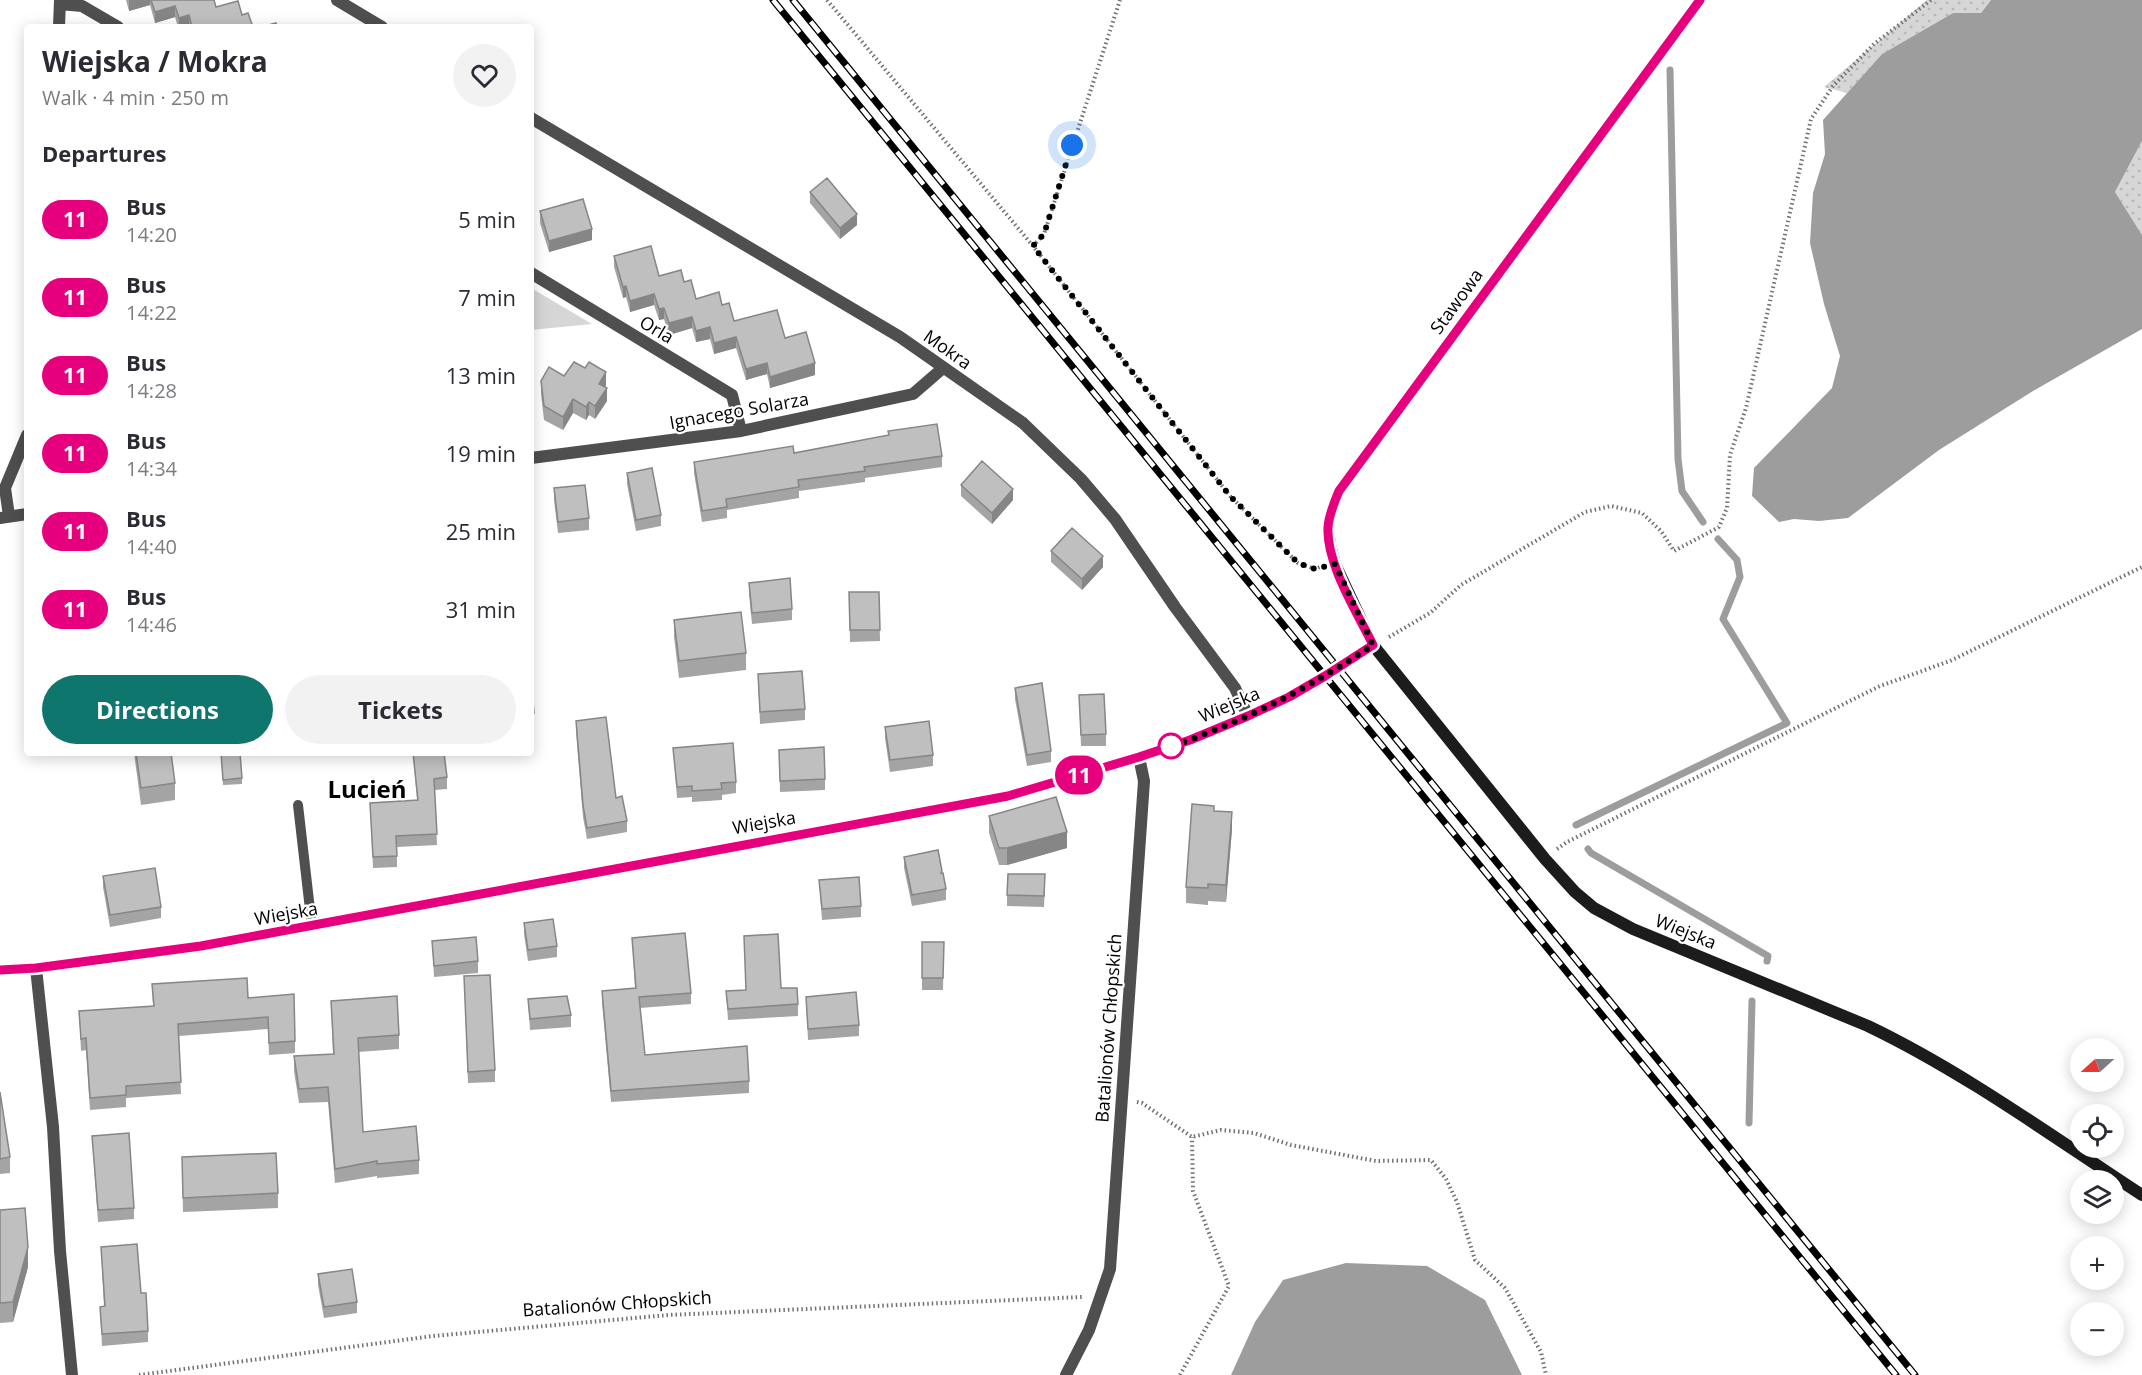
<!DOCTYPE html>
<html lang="en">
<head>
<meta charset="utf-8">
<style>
	:root { --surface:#fff; --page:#f2f2f3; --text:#2b2b33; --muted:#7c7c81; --accent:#0f766e }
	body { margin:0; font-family:"Open Sans",sans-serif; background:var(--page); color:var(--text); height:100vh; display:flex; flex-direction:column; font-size:22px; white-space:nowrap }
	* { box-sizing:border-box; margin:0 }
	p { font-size:20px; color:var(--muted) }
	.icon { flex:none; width:33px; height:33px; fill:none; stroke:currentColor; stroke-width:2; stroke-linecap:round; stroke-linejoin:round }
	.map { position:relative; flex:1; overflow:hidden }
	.details { position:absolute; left:24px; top:24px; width:510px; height:732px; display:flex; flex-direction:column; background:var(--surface); border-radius:6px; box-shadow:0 3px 15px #0003 }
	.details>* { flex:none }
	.badge { padding:0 12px; border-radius:20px; font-size:21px; line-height:39px }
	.needle { width:39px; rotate:249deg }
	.tools { position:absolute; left:2070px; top:1038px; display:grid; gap:12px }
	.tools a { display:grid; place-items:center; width:54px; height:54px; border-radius:50%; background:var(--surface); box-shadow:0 3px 15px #0003; font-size:30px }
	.you { position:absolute; width:30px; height:30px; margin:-15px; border:4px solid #fff; border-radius:50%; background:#1a73e8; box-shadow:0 0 0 9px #1a73e833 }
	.map>.badge { position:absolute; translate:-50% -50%; box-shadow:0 0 0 3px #fff }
	h2 { padding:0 18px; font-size:22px; line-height:54px }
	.round { display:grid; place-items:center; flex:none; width:63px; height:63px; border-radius:32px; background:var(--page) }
	.headline { display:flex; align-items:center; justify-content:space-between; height:102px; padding:0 18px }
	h1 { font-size:28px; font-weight:700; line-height:45px }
	.cta { display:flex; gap:12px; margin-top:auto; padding:12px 18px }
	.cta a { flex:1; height:69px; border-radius:36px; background:var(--accent); color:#fff; font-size:24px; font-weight:700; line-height:69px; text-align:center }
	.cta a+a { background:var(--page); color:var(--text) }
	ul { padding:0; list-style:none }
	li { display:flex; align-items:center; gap:18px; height:78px; padding:0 18px }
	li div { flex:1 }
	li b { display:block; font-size:22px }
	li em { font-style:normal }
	li .badge { min-width:66px; font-weight:700; text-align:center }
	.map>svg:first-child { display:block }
	.grass { fill:url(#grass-dots) }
	.park { fill:#d6d6d6 }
	.water { fill:#9d9d9d }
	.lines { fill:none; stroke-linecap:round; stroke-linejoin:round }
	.stream { stroke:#9d9d9d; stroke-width:7 }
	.path { stroke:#717171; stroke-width:4; stroke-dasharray:1.5 3; stroke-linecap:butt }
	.lane { stroke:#4f4f4f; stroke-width:10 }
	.street { stroke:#4f4f4f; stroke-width:12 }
	.secondary { stroke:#1c1c1c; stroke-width:12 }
	.rail-casing { stroke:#000; stroke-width:7 }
	.rail { stroke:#fff; stroke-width:4.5; stroke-dasharray:14; stroke-linecap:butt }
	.wall { fill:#a4a4a4 }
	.shaded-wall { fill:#868686 }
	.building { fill:#bfbfbf; stroke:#868686; stroke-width:1.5 }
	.line-casing { stroke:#fff; stroke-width:14 }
	.line { stroke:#e6007e; stroke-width:9 }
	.walk { stroke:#000; stroke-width:6; stroke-dasharray:0 10.8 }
	.stop-dot { fill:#fff; stroke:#e6007e; stroke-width:3 }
	.labels { text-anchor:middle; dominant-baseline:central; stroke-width:4.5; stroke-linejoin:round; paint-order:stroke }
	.street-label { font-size:18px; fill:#000; stroke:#fff }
	.district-label { font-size:24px; font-weight:bold; fill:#000; stroke:#fff }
</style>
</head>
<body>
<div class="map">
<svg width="2142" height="1375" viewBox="0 0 2142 1375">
	<defs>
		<pattern id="grass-dots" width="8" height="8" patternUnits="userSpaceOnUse" patternTransform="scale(1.5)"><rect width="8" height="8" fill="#d6d6d6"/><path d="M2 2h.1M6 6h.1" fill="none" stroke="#b6b6b6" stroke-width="1.8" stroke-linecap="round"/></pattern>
	</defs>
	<rect width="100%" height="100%" fill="#fff"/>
	<path class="grass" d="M1927,0H1991L1981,13H1953L1882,54L1847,93L1824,87Z
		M2142,141V235L2115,192Z"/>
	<path class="park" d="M531,288L592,324L531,330Z"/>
	<path class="water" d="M1991,0H2142V141L2115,192L2142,235V329L2033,391L1939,450L1848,518L1819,521L1794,519L1779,522L1752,496L1754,468L1832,388L1840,356L1824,304L1810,243L1813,193L1825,154L1823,120L1882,54L1953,13H1981Z
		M1346,1263L1427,1266L1485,1300L1522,1375H1231L1255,1322L1283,1280Z"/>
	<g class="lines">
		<path class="stream" d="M1670,70L1678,459L1682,491L1703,522
			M1576,825L1787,723L1723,619L1740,577L1737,560L1718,539
			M1588,849L1591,853L1768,956L1767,961
			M1749,1123L1752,1001"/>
		<path class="path" d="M827,0L1033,246L1230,496L1298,563L1315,569L1320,567
			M1033,246L1044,234L1120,0
			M1389,637L1430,613L1461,585L1585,512L1611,506L1642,513L1661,531L1674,551L1719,527L1727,508L1730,455L1746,408L1811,119L1833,86L1874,44L1931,0
			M1557,849L1567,842L1880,686L1950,661L2142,567
			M1137,1102L1142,1103L1192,1137L1221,1130L1254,1133L1291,1145L1376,1161L1431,1160L1446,1179L1457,1202L1475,1260L1505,1288L1541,1352L1546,1375
			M139,1375L433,1336L668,1315L1082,1297
			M1180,1375L1229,1286L1193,1191L1192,1137"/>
		<path class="lane" d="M298,805L312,927"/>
		<path class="street" d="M337,0L382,27
			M60,4L82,6L118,27
			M59,27L60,0
			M531,118L900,337L1023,423L1081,479L1115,519L1175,607L1235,688L1248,716
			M531,273L732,395L741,431
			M531,458L741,431L913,394L943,368
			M9,516L5,488L27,435
			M0,518L27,514
			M36,968L53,1127L60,1251L72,1375
			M1066,1375L1089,1330L1110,1269L1144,781L1139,757"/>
		<path class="secondary" d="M1700,0L1339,491L1330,514L1328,529L1330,545L1335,564L1373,645L1545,859L1575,892L1594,908L1633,929L1868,1026C1964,1072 2053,1137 2142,1195
			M0,970L36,968L201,946L1009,796C1103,768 1199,742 1287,698C1317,683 1345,664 1373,645"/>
		<g class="rail-casing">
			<path id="rail" d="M773,0L1896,1375
				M793,0L1915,1375"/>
		</g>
		<use href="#rail" class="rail"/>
	</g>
	<path class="wall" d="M126,0H214L216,7L242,15L253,27H178L175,17L155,23L150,5L129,11Z
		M810,192L857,225L840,239L810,203Z
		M540,211L592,240L549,252L540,223Z
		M614,256L659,276L684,282L696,299L722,305L734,321L785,338L815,375L770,388L767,374L746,380L736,348L714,354L710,339L696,342L692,328L669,335L664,319L659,320L654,305L630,312L626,297L623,298L614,267Z
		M564,376L606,386L605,387L607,401L595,419L589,415L586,420L573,413L563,430L544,420L541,394V381Z
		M888,431L942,456V467L865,478V482L799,491V498L727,510V518L702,522L694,473V462L794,453L888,435Z
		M627,473L661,515V526L636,531L627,484Z
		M961,485L1013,500L992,524L961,496Z
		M554,488L589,518V530L558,533L554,500Z
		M1051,551L1103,567L1082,590L1051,562Z
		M749,583L792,609V620L752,624L749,594Z
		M849,592H879L880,641L850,642Z
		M674,620L746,653V670L679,678L674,637Z
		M758,674L805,709V720L760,724Z
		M531,679L534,713V724H531Z
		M1015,688L1051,751V762L1027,766L1015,699Z
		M1079,695L1106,734V746H1081Z
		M576,721L627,821V832L587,839L583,817L576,732Z
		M885,727L933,755V766L890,772L885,738Z
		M673,748L736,782V793L722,795V800L692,802V797L677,798Z
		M779,750L825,779V790L780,792Z
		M134,753H171L175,783V800L141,805Z
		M221,753L242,778V784L223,785Z
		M413,753L447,777V789L435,790L437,845L397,847V867L373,868L370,803L417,800Z
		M1214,811L1232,829L1226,902L1208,901V905L1186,903V887Z
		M989,816L1067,848L1007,865H999L989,833Z
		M904,857L946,889V900L912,906L904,868Z
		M103,876L161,907V918L110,927L103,887Z
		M819,880L861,906V917L822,920Z
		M1045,885L1044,907L1007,906V895Z
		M524,923L557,946V957L528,961L524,934Z
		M744,936L781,988L798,1004V1016L728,1020L726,991L746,990Z
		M632,938L691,993V1004L640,1008L645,1055L749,1081V1093L611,1102L602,1002V991L635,988Z
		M432,941L478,961V973L434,977Z
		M944,942L943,990H922V978Z
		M464,976L495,1070V1082L468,1083Z
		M152,984L248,998L295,1041V1053L269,1055L268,1029L179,1036L181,1094L126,1098V1107L90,1110L86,1050L81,1051L79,1011L153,1006Z
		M806,997L859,1025V1036L808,1040Z
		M528,999L571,1015V1027L530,1030Z
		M331,1001L399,1035V1049L358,1052L363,1132L419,1160V1174L377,1178V1176L335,1183L328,1102L299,1103L294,1071V1056L333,1054Z
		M0,1092L10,1157V1173L0,1174Z
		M92,1136L134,1208V1219L98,1222Z
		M182,1157L278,1193V1208L183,1212Z
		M0,1210L28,1267L13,1322L0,1323Z
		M101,1247L141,1293L148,1331V1342L102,1346L100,1307L104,1306Z
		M318,1274L357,1302V1313L324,1318L318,1285Z"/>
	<path class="shaded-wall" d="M129,0H150V5L129,11Z
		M175,6V17L155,23V12Z
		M189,15V26L179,27V18Z
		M857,214V225L840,239V228Z
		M592,229V240L549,252V241Z
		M626,286V297L623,298V287Z
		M654,294V305L630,312V301Z
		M664,308V319L659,320V309Z
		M692,317V328L669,335V323Z
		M710,327V339L696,342V331Z
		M736,337V348L714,354V343Z
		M767,363V374L746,380V369Z
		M815,363V375L770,388V377Z
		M606,372V386L599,397V384Z
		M607,388V401L595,419V406Z
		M573,399V413L563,430V417Z
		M589,402V415L586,420V407Z
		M1013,489V500L992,524V513Z
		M1103,556V567L1082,590V579Z
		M1232,812V829L1226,902V885Z
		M1067,832V848L1007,865V848Z
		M28,1247V1267L13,1322V1302Z"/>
	<path class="building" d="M151,0H214L216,7L238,1L242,15L248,13L253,27H214L213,26L209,27H192L189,15L179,18L175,6L155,12Z
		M276,23L277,27H261Z
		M827,178L857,214L840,228L810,192Z
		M583,199L592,229L549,241L540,211Z
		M651,246L659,276L681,270L684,282L691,280L696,299L719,292L722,305L729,303L734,321L777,310L785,338L806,332L815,363L770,377L767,363L746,369L736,337L714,343L710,327L696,331L692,317L669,323L664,308L659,309L654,294L630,301L626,286L623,287L614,256Z
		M574,362L585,368L589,362L606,372L599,384L607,388L595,406L589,402L586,407L573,399L563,417L544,406L541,381L549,367L564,376Z
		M937,424L942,456L864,467L865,471L798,480L799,487L726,499L727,507L702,511L694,462L793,446L794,453L889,435L888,431Z
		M982,461L1013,489L992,513L961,485Z
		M652,468L661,515L636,520L627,473Z
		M585,485L589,518L558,522L554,488Z
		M1072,528L1103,556L1082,579L1051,551Z
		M790,578L792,609L752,613L749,583Z
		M849,592H879L880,630H850Z
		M741,612L746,653L679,661L674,620Z
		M802,671L805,709L760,712L758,674Z
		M531,679L534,713L531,714Z
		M1042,683L1051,751L1027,755L1015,688Z
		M1104,694L1106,734L1081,735L1079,695Z
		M606,717L616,798L622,796L627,821L587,828L583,805L576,721Z
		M929,721L933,755L890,760L885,727Z
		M733,743L736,782L721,783L722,789L692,791V786L677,787L673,748Z
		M824,747L825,779L780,781L779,750Z
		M136,753H171L175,783L141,788Z
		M221,753H240L242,778L223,780Z
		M413,753H444L447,777L434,779L437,834L396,836L397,856L373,857L370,803L418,800Z
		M1056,797L1067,832L1007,848H999L989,816Z
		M1192,804L1214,806V811L1232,812L1226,885L1208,884V888L1186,887Z
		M938,850L942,871L941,873H943L946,889L912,895L904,857Z
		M155,868L161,907L110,915L103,876Z
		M1008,874H1045L1044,896L1007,895Z
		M859,877L861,906L822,909L819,880Z
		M553,919L557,946L528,950L524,923Z
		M685,933L691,993L639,997L645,1055L747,1046L749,1081L611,1091L602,991L636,988L632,938Z
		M778,934L781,988H797L798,1004L728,1009L726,991L746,990L744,936Z
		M476,937L478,961L434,966L432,941Z
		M922,942H944L943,978H922Z
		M490,975L495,1070L468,1072L464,976Z
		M247,978L248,998L294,994L295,1041L269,1043L268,1017L178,1024L181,1082L126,1086V1095L90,1098L86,1038L81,1039L79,1011L154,1006L152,984Z
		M856,992L859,1025L808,1029L806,997Z
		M397,996L399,1035L358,1038L363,1132L416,1126L419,1160L377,1164V1161L335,1169L328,1087L299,1089L294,1056L334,1054L331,1001Z
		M567,996L571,1015L530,1019L528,999Z
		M0,1092L10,1157L0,1159Z
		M129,1133L134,1208L98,1210L92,1136Z
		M276,1153L278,1193L183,1198L182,1157Z
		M25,1208L28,1247L13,1302L0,1303V1210Z
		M137,1244L141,1293H146L148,1331L102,1334L100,1307L105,1306L101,1247Z
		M352,1269L357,1302L324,1307L318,1274Z"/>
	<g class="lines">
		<g class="line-casing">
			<path id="line" d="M0,970L36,968L201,946L1008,796L1139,757L1190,740L1248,716L1289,697L1325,676L1373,645C1357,612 1326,564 1328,527C1329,514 1334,503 1339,491L1700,0"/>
		</g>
		<use href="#line" class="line"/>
		<path class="walk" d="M1072,145L1044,234L1033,246L1230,496L1298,563L1315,569L1335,564L1373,645C1323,679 1272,707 1217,729C1202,735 1182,744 1171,746"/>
	</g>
	<circle class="stop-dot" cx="1171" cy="746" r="12"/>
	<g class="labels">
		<g class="street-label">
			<text transform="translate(1456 301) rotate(-54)">Stawowa</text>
			<text transform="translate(657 329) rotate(31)">Orla</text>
			<text transform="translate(948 349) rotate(35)">Mokra</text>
			<text transform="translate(739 410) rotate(-10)">Ignacego Solarza</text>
			<text transform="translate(1229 704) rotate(-23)">Wiejska</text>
			<text transform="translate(764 822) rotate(-10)">Wiejska</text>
			<text transform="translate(286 913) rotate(-10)">Wiejska</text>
			<text transform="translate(1686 931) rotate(22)">Wiejska</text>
			<text transform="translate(1108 1028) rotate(-86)">Batalionów Chłopskich</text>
			<text transform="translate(617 1303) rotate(-4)">Batalionów Chłopskich</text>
		</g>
		<g class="district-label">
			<text x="367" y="788">Lucień</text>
		</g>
	</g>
</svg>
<div class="tools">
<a><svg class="needle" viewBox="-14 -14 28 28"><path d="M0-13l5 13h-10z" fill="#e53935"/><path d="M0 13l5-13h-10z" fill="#7c7c81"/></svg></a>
<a><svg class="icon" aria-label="locate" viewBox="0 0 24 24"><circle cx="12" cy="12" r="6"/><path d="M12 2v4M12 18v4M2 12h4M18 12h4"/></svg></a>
<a><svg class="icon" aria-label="layers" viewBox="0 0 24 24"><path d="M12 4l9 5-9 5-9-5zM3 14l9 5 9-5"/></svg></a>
<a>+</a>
<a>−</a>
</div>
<div class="you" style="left:1072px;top:145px"></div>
<b class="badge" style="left:1079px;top:775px;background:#e6007e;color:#fff">11</b>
<section class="details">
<div class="headline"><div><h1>Wiejska / Mokra</h1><p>Walk · 4 min · 250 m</p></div><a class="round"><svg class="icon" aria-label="heart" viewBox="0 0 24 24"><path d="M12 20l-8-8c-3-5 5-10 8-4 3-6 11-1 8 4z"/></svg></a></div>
<h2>Departures</h2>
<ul>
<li><span class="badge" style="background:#e6007e;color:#fff">11</span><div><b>Bus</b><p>14:20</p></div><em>5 min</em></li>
<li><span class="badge" style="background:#e6007e;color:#fff">11</span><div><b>Bus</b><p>14:22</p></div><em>7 min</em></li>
<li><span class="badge" style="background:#e6007e;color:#fff">11</span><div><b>Bus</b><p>14:28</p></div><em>13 min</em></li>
<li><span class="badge" style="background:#e6007e;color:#fff">11</span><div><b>Bus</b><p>14:34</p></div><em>19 min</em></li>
<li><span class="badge" style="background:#e6007e;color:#fff">11</span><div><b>Bus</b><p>14:40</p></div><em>25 min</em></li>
<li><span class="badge" style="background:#e6007e;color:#fff">11</span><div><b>Bus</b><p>14:46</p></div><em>31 min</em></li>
</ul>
<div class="cta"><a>Directions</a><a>Tickets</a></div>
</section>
</div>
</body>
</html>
